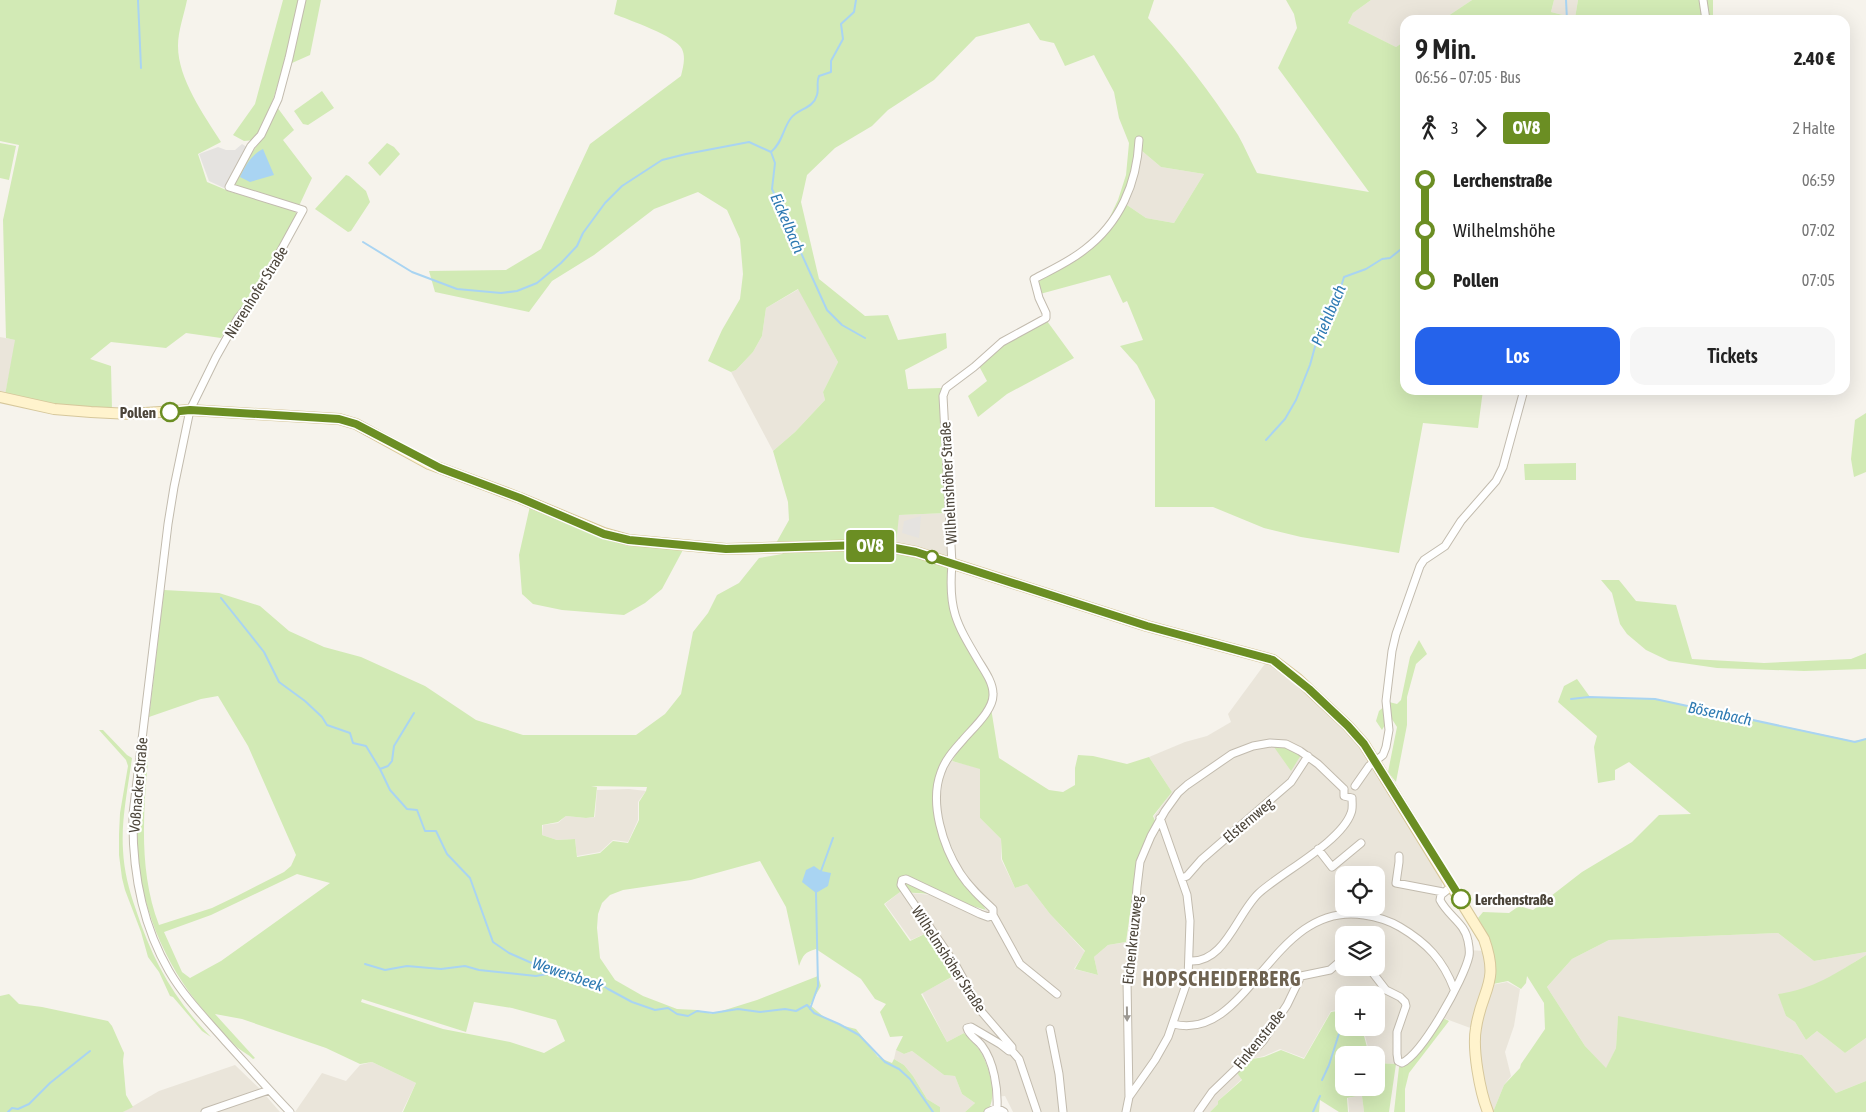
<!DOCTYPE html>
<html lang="de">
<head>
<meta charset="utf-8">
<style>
	:root { --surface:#fff; --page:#f6f6f6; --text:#222; --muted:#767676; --accent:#2563eb }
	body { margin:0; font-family:"Asap Condensed",sans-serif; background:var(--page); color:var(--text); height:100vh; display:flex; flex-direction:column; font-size:19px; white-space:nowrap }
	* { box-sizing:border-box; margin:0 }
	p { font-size:16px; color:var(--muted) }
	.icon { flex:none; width:28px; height:28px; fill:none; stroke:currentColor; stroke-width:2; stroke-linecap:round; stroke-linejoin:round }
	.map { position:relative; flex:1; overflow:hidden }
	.side { position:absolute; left:1400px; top:15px; width:450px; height:380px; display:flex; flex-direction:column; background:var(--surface); border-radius:15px; box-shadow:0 5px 20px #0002 }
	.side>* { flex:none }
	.badge { padding:0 10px; border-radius:4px; font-size:18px; line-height:32px }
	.buttons { position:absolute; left:1335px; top:866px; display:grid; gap:10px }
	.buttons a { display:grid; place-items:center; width:50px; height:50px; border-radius:10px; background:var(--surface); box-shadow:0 5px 20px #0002; font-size:25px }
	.map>.badge { position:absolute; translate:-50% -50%; box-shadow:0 0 0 2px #fff }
	.legs { display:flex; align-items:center; gap:8px; height:55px; padding:0 15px; font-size:16px }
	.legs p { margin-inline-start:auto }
	.headline { display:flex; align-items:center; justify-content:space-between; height:85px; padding:0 15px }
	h1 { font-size:28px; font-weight:600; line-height:38px }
	.cta { display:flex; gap:10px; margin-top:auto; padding:10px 15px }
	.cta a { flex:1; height:58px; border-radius:15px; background:var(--accent); color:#fff; font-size:20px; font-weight:600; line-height:58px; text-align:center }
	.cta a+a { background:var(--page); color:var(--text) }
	ul { padding:0 15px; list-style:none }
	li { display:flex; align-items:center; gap:18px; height:50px; font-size:19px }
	li i { display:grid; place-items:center; width:8px; height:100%; margin:0 6px; background:currentColor }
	li i::after { content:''; width:12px; height:12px; margin:-6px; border:4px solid; border-radius:50%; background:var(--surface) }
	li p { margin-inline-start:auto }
	li:first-child i { background:linear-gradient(#0000 50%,currentColor 0) }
	li:last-child i { background:linear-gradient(currentColor 50%,#0000 0) }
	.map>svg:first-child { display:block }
	.residential { fill:#eae5da; fill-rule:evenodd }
	.green { fill:#d2eab5; fill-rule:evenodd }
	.parking { fill:#e5e3e0 }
	.water { fill:#a9d4f2 }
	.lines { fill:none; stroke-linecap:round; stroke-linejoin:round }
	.stream { stroke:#a9d4f2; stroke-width:2 }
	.street-casing { stroke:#c2bbae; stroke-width:9 }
	.secondary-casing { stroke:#d6c79b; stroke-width:12 }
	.street { stroke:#fff; stroke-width:7 }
	.secondary { stroke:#fff3cd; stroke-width:10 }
	.oneway { fill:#9c9892 }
	.line-1-casing { stroke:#fff; stroke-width:11 }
	.line-1 { stroke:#6b8e23; stroke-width:8 }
	.stop-1-dot { fill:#fff; stroke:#6b8e23; stroke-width:2.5 }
	.labels { text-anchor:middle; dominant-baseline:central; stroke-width:4.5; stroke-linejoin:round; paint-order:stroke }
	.street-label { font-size:15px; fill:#4b4439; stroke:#fff }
	.stop-label { font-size:15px; font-weight:bold; fill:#4b4439; stroke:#fff; text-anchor:end }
	.water-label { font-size:16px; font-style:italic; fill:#2e7ab2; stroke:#fff }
	.district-label { font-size:20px; font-weight:bold; letter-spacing:1px; fill:#6e6250; stroke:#fff }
</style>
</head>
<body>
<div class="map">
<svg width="1866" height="1112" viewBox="0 0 1866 1112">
	<rect width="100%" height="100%" fill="#f6f3ec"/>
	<path class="residential" d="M1371,0H1472L1442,20H1405V41L1396,47L1348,23L1353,13Z
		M1554,0H1578L1575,18L1551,12Z
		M1142,151L1161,167L1204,174L1174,223L1146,218L1124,203L1139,171Z
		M799,289L838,362L823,392L825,400L795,432L773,451L731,372L736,370L753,352L762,336L766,308Z
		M0,337L16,340L5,395L0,394Z
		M947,513L950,560L896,545L898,515Z
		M1267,661L1290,677L1362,746L1442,880V887L1436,894L1438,905L1457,924L1462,932L1466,950L1487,951L1492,985L1507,982L1520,989L1514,1026L1505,1052L1511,1076L1504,1085L1493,1112L1487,1095L1473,1029L1438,1016L1408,1055L1396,1064L1376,1063V1055H1370L1363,1028H1376V995H1344V1009L1331,1011L1304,1058L1280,1049L1264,1056L1252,1059L1237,1073L1242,1079L1218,1101V1104L1210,1112H1013L1005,1096L994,1097L988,1065L979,1047L964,1033L947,1042L922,993L958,974L931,931L911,940L885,904L900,892L932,895L979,916L986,910L980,892L962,870L942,825L940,802L943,778L951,761L980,768V818L1001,839V859L1015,888L1027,884L1050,914L1085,952L1074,969L1098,975L1094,957L1108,945L1127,942L1137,864L1156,823L1154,816L1172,792L1149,757L1185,742L1207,736L1231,722L1228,714ZM1344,875H1376V908H1344ZM1344,935H1376V968H1344Z
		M629,789L646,791L638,802V820L628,842L613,840L600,852L577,856L575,839L557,840L542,835L543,825L558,823L566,816L586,818L595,817L597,790Z
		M1778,933L1814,961L1866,952V955L1821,983L1796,992L1779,994L1786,1016L1795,1022L1806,1040L1817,1031L1845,1053L1866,1038V1081L1836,1093L1802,1055L1618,1017L1616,1048L1606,1069L1585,1046L1547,987L1572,959L1609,940Z
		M896,1050L904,1054L912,1051L944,1075L955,1076L962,1094L975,1103L965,1112H940V1107L927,1099L913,1076L904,1065L894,1059Z
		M372,1062L416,1083L402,1112H295L322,1073L346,1081L360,1065Z
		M235,1065L260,1089L280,1112H123L159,1091Z
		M1357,1096H1362L1364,1112H1349L1348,1098Z"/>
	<path class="green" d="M0,0H187C184,15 178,31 178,46C178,79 204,115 221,142L198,154L207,182L231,192L295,210L297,216L267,275L237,313L221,338L186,333L166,348L111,342L90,359L111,366L112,410L55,406L5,395L15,340L6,338L3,220L19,145L0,141Z
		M283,0H321L310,55L292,63L284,64L273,100L255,140L244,141L233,135L255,104Z
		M617,0H1154L1148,18C1181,54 1211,93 1238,135C1245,147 1250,160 1257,173L1369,192L1278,68L1297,28L1294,14L1286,0H1371L1353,13L1348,23L1396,47L1405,41V390H1483L1478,428L1423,423L1399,553L1301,537L1264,528L1213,507H1155V400L1137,365L1120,346L1143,340L1127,301L1123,303L1110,275L1040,294L1039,279L1068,262L1106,225L1118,200L1126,175L1129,143L1119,118L1114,92L1094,55L1065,66L1054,43L1040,40L1029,23L976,37L934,80L888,110L872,126L835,148L807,175L801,202L819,279L865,316L888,315L898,340L946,333L947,348L905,370L908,389L942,388L940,397L947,513L899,515L896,545H775L789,520L788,502L773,451L795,432L825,400L823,392L838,362L798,289L766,308L762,336L753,352L736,370L731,372L708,361L722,330L740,299L743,274L740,239L727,210L698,192L654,209L594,255L552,281L529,312L435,292L429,271L506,270L541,249L590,144L681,76C683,67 686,58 682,49C676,36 629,20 614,14ZM1142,151L1161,167L1204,174L1174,223L1146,218L1124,203C1135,185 1138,171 1142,151Z
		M1472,0H1554L1551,12L1575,18L1578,0H1713V20H1442Z
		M322,91L334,108L308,125L303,124L294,111Z
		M277,107L294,130L283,140L312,178L299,206L231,186L241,167L259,143Z
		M0,143L16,146L9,180L0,178Z
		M387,143L394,147L400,154L380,176L368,163Z
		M346,175L349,176L366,191L370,202L351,231L348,232L315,209Z
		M1047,321L1074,358L1007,394L978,417L968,396L987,381L979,366L1008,341Z
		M1866,413V472L1854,477L1851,459L1855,420Z
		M1576,463V480H1525L1524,464Z
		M530,506L627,546L684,548L662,589L645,603L624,615L562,610L533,604L522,594L519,555Z
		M786,550H897L947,567L949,573L947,589L949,606L957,625L989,682L991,708L999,758L1049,790L1063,792L1075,785V768L1078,755L1093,756L1127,764L1149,757L1172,792L1153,816L1156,823L1137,865L1126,942L1108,945L1094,957L1098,975L1075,969L1085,951L1050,914L1027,884L1015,888L1002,859L1001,839L980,818V769L952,761L960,748L963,738L935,784L947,854L978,897L986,910L932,894L900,892L884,904L910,941L931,931L957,974L921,994L947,1042L964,1033C968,1038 974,1043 978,1048C988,1061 1000,1099 986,1112H965L975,1103L962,1094L955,1076L944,1075L912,1051L904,1054L896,1050L903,1036L890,1037L880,1012L886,1004L875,999L861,979L816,949C805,952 803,955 799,966L786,907L760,861L691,880L623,890L610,895L602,903L598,914L597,928L600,958L615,980L643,996L677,1009L697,1010L712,1014L757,1000L818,976L821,986L810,1005L825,1018L840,1025L856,1029L878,1057L892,1063L894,1059L904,1065L913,1076L927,1099L940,1107V1112H403L416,1083L372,1062L360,1064L326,1048L288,1035L242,1019L215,1014L255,1058L253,1059C248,1054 243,1052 238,1048C227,1039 214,1022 204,1011C164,964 138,902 137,840C137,812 142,784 145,756H147L148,760C143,815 139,873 159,925L212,908L237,896L284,872L291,866L296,855L248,746L218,696L201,699L149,717L164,590L219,593L260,606L289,631L324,647L361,657L425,686L476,720L523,735H636L665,714L681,694L693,632L708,613L717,595L739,583L759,558L782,554ZM591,786L647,787L646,791L639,802V820L628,843L613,841L600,853L577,857L575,839L557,840L542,835V825L558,822L566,816L586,818L594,817L597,787ZM297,874L330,883L221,961L190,978L182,972L164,932L211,915ZM362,999L466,1032L474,1002L512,1008L556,1020L565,1041L544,1053L510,1042L443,1029L361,1002Z
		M1601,580H1619L1636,601L1676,605L1692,659L1764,663L1851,659L1866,653V669L1804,671L1717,668L1669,661L1646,650L1627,634L1620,624L1612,593Z
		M1419,640L1427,654L1416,664L1407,697V725L1396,782L1388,772L1397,727L1390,716L1382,730L1376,721L1379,711L1389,702L1397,704L1401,700L1410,657Z
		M1577,679L1590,697L1655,699L1853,741L1866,739V952L1814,961L1778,933L1609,940L1572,959L1547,987L1585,1046L1606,1068L1616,1048L1618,1016L1802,1055L1836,1093L1866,1081V1112H1493L1504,1085L1520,1068L1521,1064L1545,1029L1544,1003L1527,976L1526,983L1521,989L1508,981L1493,984C1499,959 1490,939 1478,918L1483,912L1509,913L1519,906L1533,910L1582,872L1632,842L1659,815L1691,814L1629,762L1615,770V780L1598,783L1594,747L1597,736L1558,702L1564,686Z
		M99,730H103L127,755L132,758C128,788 121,820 123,850C124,871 129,890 136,910C152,959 174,1000 211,1037L202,1031L173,997L170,996L159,972L148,957L141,932L125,890L122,878L119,855V834L120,813L128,766L126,760Z
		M1274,747H1286L1301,755L1291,771Z
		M1866,955V1038L1845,1053L1817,1031L1806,1040L1795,1022L1786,1016L1778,994C1812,990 1838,972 1866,955Z
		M9,994L19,1004L42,1007L108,1021L112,1026L124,1053L123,1061L126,1095L133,1107L123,1112H0V996Z
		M1344,1010V1028H1362L1369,1055H1344V1088H1376V1063L1396,1064L1389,1112H1364L1362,1096H1357L1347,1098L1348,1112H1339L1320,1100L1319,1112H1210L1218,1104V1101L1242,1080L1237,1073L1252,1059L1264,1057L1281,1050L1304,1059L1331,1012Z
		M1443,1018L1449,1021L1409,1073L1405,1089V1112H1394L1399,1067L1404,1066L1408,1062Z"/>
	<path class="parking" d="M242,144L247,147L224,188L209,181L199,154L218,147L226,150H235Z
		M921,516L919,538L902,533L904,521Z"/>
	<path class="water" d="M263,149L274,175L250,182L240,177C245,166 252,154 263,149Z
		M814,866L821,871L831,873L828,886L816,893L802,882L806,870Z"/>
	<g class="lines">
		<path class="stream" d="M138,0L141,68
			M856,0L854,12L841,24L843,39L831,61V72L819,76C816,82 819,89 817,95C813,109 799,108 791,118C783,128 783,142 771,152L775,163L772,189L827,310L842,325L865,338
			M1566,0L1567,20
			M363,242L412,272L457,289L501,293L517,291L537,283L561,263L577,246L583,233L605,203L622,186L662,160L686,154L749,142L771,152
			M1266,440L1285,419L1296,400L1310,365L1321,325L1326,314L1337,300L1344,277L1366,269L1382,259L1390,258L1405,246
			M221,598L264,652L279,682L305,701L322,717L327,725L350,733L353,743L366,746L380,769L390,790L407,809L417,810L425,831H436L447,854L470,878L493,942L509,953L559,975L572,974L583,979L597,982L608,989L632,1002L655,1010L668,1008L677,1014L688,1016L697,1011L713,1013L738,1009L760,1012L785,1009L796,1011L807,1005L814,1013L839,1024L859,1035L885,1062L899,1069L910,1079L933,1112
			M1571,699L1589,697L1655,699L1855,742L1866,739
			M380,769L388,766L392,761L394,746L414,713
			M821,871L833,838
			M365,964L385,970L407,966L441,969L465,966L479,970L536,976L547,974L550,971
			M810,1009L818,986L816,893
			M1322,1080L1329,1065L1343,1021
			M8,1112L12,1108L18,1109L29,1104L50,1083L90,1051
			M1313,1112L1320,1096"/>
		<g class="street-casing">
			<path id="street" d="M1703,0L1706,20
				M1355,786L1369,766L1383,755L1386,747L1389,730L1386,701L1392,651L1396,634L1420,566L1424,560L1445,546L1461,521L1496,481L1503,467L1524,390
				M1344,789V796L1352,798
				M1318,849L1332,867L1361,843
				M1399,856V862L1396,883L1443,892
				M1182,878L1187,876L1201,860L1291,782L1308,756
				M993,915L1020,964L1057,994
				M1189,961C1225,964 1237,913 1259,893C1282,872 1341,842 1351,813C1353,809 1352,803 1352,798
				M1369,968L1386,990L1400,997L1405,1002L1406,1006L1397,1032V1054L1398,1061L1402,1063C1423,1053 1464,979 1469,956C1470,951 1469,946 1468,941C1465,923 1448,916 1440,900L1441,895L1452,886
				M1173,1024C1250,1043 1271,900 1364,915C1378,917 1388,920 1400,927C1427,943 1443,960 1454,989
				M1050,1029L1059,1074L1063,1112
				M1012,1051L1019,1059L1037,1112
				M1129,1097L1127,980L1132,954L1137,887L1140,862L1151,836L1165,811L1178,793L1187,785L1232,754L1253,746L1270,743L1286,744L1300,751L1318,764L1344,789
				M997,1108C998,1089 994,1062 982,1046C978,1040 969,1036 967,1028L971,1027L1000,1044L1009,1051H1012V1047L981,1011L955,964L901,885L902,880L906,879L980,914L988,917L993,915V909C981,898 969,887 960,873C943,846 929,803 941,772C945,760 954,750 962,741C972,729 994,710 993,694C993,682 984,670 978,660C956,623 948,609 952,564L943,396L946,388L974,367L1002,342L1046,318V313L1039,298L1034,279C1051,270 1069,262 1084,250C1120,223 1137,183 1139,140
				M205,1112L269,1090
				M290,1112C268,1089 247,1065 226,1042C206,1019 184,997 169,971C141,923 132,867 133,814L168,524L174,487L190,410L216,357L238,318L256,296L303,210L229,187L251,146L261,135L278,99L289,58L302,0
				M988,1112L997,1108L1004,1112
				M1126,1112L1129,1097L1155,1060L1168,1037L1188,979L1190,921L1187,895L1160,818
				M1198,1112L1212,1092L1240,1065L1263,1041L1287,1005L1301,976L1330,970L1344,958"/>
		</g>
		<g class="secondary-casing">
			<path id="secondary" d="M0,397L54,409L91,412L130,414L190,410L339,419L356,424L429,464L520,498L604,533L629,540L726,549L862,545L895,548L916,552L1147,626L1273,660L1298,679L1348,726L1364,744L1484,939C1500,984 1482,988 1476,1028C1472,1049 1480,1092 1488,1112"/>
		</g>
		<use href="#street" class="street"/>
		<use href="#secondary" class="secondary"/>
	</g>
	<defs><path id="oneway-solid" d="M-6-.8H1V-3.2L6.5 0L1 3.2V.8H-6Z" transform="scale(1.25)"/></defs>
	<use class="oneway" href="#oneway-solid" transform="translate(1127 1014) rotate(89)"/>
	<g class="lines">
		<g class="line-1-casing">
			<path id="line-1" d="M170,412L190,410L339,419L356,424L440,468L520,498L604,534L629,540L726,549L862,545L895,548L916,552L1147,626L1273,660L1309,689L1348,726L1364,744L1461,899"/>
		</g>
		<use href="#line-1" class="line-1"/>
	</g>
	<g class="stop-1-dot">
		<circle cx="170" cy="412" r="9"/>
		<circle cx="932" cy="557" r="6"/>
		<circle cx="1461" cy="899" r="9"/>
	</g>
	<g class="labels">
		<g class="street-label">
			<text transform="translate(256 292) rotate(-58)">Nierenhofer Straße</text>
			<text transform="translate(948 483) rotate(-93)">Wilhelmshöher Straße</text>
			<text transform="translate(138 785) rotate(-85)">Voßnacker Straße</text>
			<text transform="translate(1248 820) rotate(-40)">Elsternweg</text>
			<text transform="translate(1132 940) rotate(-84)">Eichenkreuzweg</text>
			<text transform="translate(949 959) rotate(57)">Wilhelmshöher Straße</text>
			<text transform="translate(1259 1039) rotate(-51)">Finkenstraße</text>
		</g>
		<g class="stop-label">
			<text x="156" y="412">Pollen</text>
			<text x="1475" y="899" text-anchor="start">Lerchenstraße</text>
		</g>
		<g class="water-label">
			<text transform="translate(788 223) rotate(67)">Eickelbach</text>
			<text transform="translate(1328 315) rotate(-67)">Priehlbach</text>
			<text transform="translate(1720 713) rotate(12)">Bösenbach</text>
			<text transform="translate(568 974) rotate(19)">Wewersbeek</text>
		</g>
		<g class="district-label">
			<text x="1222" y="978">HOPSCHEIDERBERG</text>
		</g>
	</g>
</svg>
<div class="buttons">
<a><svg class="icon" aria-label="locate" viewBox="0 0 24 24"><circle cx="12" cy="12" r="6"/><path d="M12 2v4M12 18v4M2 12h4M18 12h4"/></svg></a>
<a><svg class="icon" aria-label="layers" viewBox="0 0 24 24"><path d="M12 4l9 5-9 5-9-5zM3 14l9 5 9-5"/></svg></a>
<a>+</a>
<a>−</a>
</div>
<b class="badge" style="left:870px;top:546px;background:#6b8e23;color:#fff">OV8</b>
<section class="side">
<div class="headline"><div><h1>9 Min.</h1><p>06:56 – 07:05 · Bus</p></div><b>2.40 €</b></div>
<div class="legs"><svg class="icon" aria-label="walk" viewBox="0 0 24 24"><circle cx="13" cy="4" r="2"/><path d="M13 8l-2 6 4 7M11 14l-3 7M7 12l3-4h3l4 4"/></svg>3<svg class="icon" aria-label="forward" viewBox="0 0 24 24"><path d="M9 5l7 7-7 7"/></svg><b class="badge" style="background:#6b8e23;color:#fff">OV8</b><p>2 Halte</p></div>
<ul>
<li><i style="color:#6b8e23"></i><b>Lerchenstraße</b><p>06:59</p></li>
<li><i style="color:#6b8e23"></i><span>Wilhelmshöhe</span><p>07:02</p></li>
<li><i style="color:#6b8e23"></i><b>Pollen</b><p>07:05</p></li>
</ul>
<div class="cta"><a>Los</a><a>Tickets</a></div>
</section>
</div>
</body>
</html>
